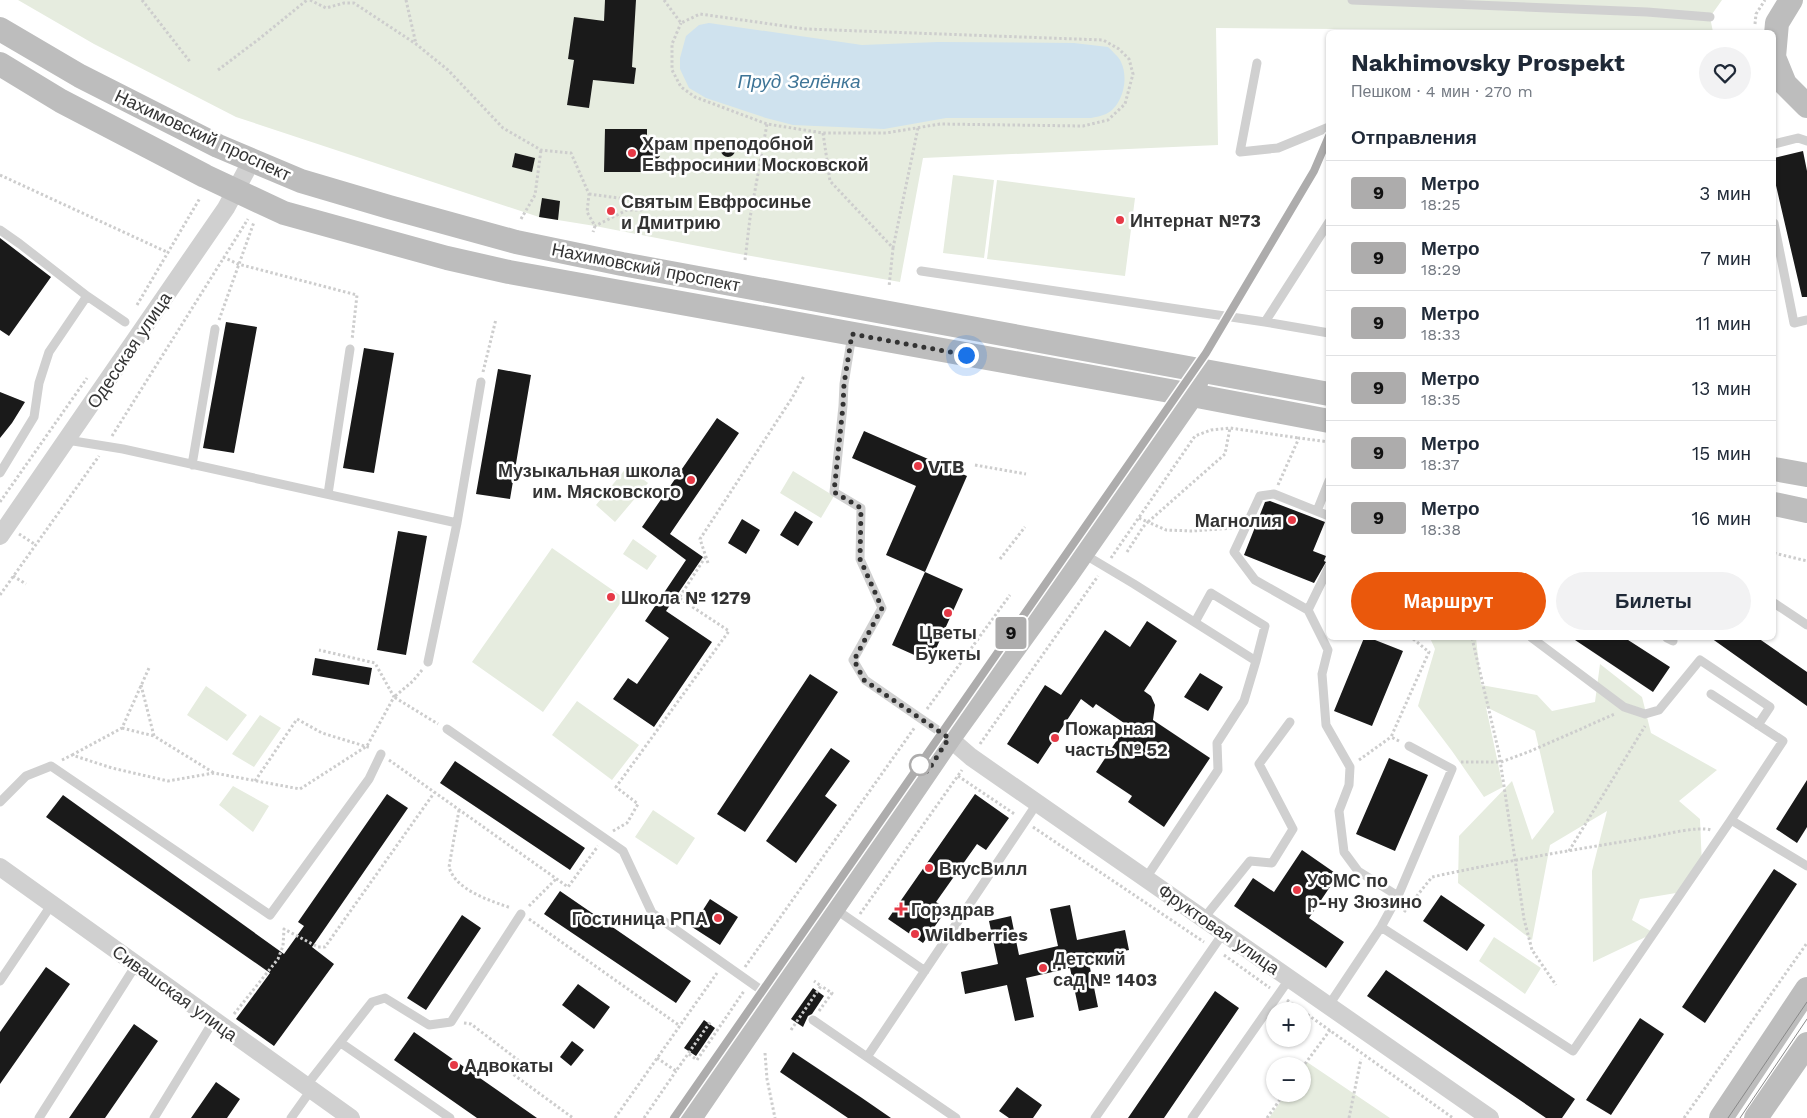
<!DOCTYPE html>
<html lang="ru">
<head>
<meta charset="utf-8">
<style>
	:root { --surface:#fff; --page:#f2f2f3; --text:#1f2937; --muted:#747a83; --line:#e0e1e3; --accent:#ea580c }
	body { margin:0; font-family:"Work Sans",sans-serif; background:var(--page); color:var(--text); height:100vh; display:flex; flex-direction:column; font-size:19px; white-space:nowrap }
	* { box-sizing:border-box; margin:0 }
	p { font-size:16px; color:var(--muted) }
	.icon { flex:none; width:28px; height:28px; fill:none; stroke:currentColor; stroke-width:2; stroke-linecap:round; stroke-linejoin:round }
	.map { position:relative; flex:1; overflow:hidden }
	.details { position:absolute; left:1326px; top:30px; width:450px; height:610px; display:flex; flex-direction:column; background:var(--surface); border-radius:8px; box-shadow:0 1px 4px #0004 }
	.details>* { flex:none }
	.badge { padding:0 10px; border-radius:4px; font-size:18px; line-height:32px }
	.tools { position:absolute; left:1266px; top:1002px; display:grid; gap:10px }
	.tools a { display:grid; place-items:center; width:45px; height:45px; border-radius:50%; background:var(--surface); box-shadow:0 1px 4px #0004; font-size:25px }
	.you { position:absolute; width:25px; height:25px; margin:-12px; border:4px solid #fff; border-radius:50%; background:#1a73e8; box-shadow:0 0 0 8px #1a73e833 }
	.map>.badge { position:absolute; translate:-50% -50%; box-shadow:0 0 0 2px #fff }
	h2 { padding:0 25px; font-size:19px; line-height:45px }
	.round { display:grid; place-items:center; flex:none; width:52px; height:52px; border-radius:26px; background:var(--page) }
	.head { display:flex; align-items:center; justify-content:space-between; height:85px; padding:0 25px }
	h1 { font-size:24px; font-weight:700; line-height:38px }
	.cta { display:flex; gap:10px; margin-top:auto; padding:10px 25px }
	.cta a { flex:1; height:58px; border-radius:30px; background:var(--accent); color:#fff; font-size:20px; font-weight:700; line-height:58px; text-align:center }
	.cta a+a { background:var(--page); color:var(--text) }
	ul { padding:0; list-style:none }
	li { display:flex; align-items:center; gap:15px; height:65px; padding:0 25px; border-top:1px solid var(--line) }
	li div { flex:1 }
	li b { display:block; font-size:19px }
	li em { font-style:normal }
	li .badge { min-width:55px; font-weight:700; text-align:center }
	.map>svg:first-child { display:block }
	.green { fill:#e6ecdf }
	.water { fill:#cfe2ee }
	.building { fill:#1a1a1a }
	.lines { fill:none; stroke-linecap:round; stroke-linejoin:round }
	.path { stroke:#cdcdcd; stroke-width:3; stroke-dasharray:2.5 2.5; stroke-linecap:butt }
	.lane { stroke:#d0d0d0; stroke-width:9 }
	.street { stroke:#d0d0d0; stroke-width:18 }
	.secondary { stroke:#bdbdbd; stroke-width:24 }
	.tram { stroke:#888; stroke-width:1 }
	.line-casing { stroke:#fff; stroke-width:11 }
	.line { stroke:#adacac; stroke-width:8 }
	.walk { stroke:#333; stroke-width:5; stroke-dasharray:0 9 }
	.poi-dot { fill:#e63946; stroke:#fff; stroke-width:2 }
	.stop-dot { fill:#fff; stroke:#adacac; stroke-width:2.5 }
	.labels { text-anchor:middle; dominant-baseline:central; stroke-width:5; stroke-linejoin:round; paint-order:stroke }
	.street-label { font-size:18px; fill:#333; stroke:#fff }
	.poi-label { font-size:18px; font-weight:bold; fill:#333; stroke:#fff; text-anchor:start }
	.water-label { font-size:19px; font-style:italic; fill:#3f7597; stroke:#fff }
</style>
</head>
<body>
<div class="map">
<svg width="1807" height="1118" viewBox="0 0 1807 1118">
	<rect width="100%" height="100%" fill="#fff"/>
	<path class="green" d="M18,0H1722L1710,17L1713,32L1216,28L1218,145L923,158L900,282L734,253L595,226L539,217L236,117L94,44Z
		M953,175L994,180L984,258L943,253Z
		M997,180L1135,198L1125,276L987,259Z
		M627,467L648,483L615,522L596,505Z
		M793,471L834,496L821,518L780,493Z
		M633,539L657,556L647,570L623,554Z
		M552,548L624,598L543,712L472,662Z
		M1430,638H1476L1481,685L1537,695L1552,711L1595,702L1600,664L1642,697L1651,733L1717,770L1679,801L1700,819L1702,866L1676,893L1640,899L1632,920L1654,933L1593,962L1592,871L1607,811L1550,845L1532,940L1458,883L1459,836L1512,781L1532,840L1554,812L1535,731L1486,707L1503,787L1484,797L1452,751L1418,706L1435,649Z
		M206,686L247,715L227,741L187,715Z
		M577,701L639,745L612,780L552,735Z
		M260,715L281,728L254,767L232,754Z
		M233,786L269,806L253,832L219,805Z
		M653,810L695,838L677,865L635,837Z
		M1494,937L1541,968L1525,994L1479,961Z
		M1307,1062L1390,1118H1269L1286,1094H1302L1303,1068Z"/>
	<path class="water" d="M709,23L862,45L938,42L1074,43L1108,47C1112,51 1119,57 1121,62C1129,78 1123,106 1106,114C1102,116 1095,117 1091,118H946L884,129L793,125L766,118L706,98L689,88L680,69V58L686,36L699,25Z"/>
	<path class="building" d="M605,0H636L632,67L636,68L634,84L593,80L589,108L567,105L574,60L568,59L574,17L604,21Z
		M605,129H647V139L656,141L659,145L660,156L657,160L646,164V172H604Z
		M721 150a7 7 0 1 1 14 0a7 7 0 1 1-14 0Z
		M1803,151L1807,171V297H1802L1774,177V158Z
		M515,153L535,158L532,172L512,167Z
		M542,198L560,201L558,220L539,217Z
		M0,238L51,277L9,336L0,330Z
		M226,322L257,327L234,453L203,448Z
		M364,348L394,353L374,473L343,468Z
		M498,369L531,375L510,499L476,494Z
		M0,392L25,402L12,423L0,438Z
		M717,418L739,433L670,534L703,557L666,611L712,642L654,727L613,699L628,678L637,684L669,638L645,621L686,560L642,527Z
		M864,431L967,476L925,572L886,555L916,486L852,458Z
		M1270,501L1325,522L1313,551L1326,556L1324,561L1326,562L1314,583L1244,555L1265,502Z
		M795,511L813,522L798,546L780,535Z
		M742,519L760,530L746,554L728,543Z
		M398,531L427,536L406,655L377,650Z
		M925,572L963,589L930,662L892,645Z
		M1147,621L1177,641L1144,691L1151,696L1155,705L1153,720L1210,758L1164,827L1128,802L1132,796L1096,772L1127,725L1096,704L1093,708L1081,699L1038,764L1007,744L1045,685L1061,695L1105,630L1130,647Z
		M1364,638H1370L1403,651L1372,726L1334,711Z
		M1572,638H1625L1670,667L1653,692Z
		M1711,638H1758L1807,672V706Z
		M315,658L372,668L369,685L312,675Z
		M1200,673L1223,687L1208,711L1184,697Z
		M810,674L838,692L745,832L717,814Z
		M831,748L850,761L825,796L837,805L796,863L766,841Z
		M1389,758L1428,775L1395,851L1356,834Z
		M455,761L585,848L570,870L440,783Z
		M1807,780V827L1797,843L1776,829Z
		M387,794L408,808L312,947L334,964L274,1046L236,1019L270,973L46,817L63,795L284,954L304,926L298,922Z
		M975,794L1009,818L986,850L977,844L936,902L947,909L923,943L888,919Z
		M1302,850L1338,875L1309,918L1344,942L1326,968L1234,906L1253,878L1274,892Z
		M1774,869L1797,884L1705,1023L1682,1007Z
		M560,891L691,981L676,1003L544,914Z
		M1441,895L1485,925L1467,951L1423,921Z
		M710,899L738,917L720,945L692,927Z
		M1070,905L1077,940L1125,930L1129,950L1088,958L1098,1007L1079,1011L1070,968L1026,978L1034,1017L1015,1021L1007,985L965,994L961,972L998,964L989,921L1011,916L1019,955L1058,946L1050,909Z
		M462,915L481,928L426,1010L407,998Z
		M46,967L70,984L0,1084V1032Z
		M1386,970L1575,1099L1562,1118H1546L1367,996Z
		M578,984L610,1007L594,1029L562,1005Z
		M813,988L824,996L812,1014L808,1016L803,1027L791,1019Z
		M1215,991L1239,1008L1164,1118H1128Z
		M1640,1018L1664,1034L1611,1115L1586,1100Z
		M704,1020L715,1028L696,1056L684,1048Z
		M134,1024L158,1041L105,1118H69Z
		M414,1032L537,1118H477L394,1060Z
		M572,1041L584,1050L571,1066L560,1057Z
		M793,1052L862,1098L891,1118H848L780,1072Z
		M216,1082L240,1099L227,1118H191Z
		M1017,1087L1042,1105L1033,1118H1009L999,1111Z"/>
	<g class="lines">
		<path class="path" d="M142,0L191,63
			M310,0L326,8L344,3H354L416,44L448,70L503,128L541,150L571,153L589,194L587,212L595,226L593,232
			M406,0L416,44
			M664,0L681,23L700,14L806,29L1103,40L1119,49L1129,59L1133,74L1125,104L1108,120L1083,126L940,124L886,133H823L767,124L695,97L681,87L672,70V44L681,23
			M1755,24L1756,14L1765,0
			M218,70L259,39L307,0
			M823,133L830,181L893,248L889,287
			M0,175L169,253
			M589,194L641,201V210H627L595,226
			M521,219L535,195L541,150
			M893,248L918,128
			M223,257L238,264L357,295L352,340
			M745,260L750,218L767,124
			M137,305L200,198
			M219,320L254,222
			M483,372L496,319
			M112,436L248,219
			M975,465L1026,474
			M1278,485L1299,438L1329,442
			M0,502L87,378
			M1139,518L1148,522L1225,454L1230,428
			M19,534L36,545
			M1127,552L1143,527L1148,522L1166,530L1192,531L1234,528
			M1774,553L1807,561
			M1111,558L1195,436L1211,430L1230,428L1299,438
			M1000,559L1025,527
			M708,563L700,539L792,398L804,376
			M13,576L26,584
			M0,595L99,456
			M1472,638L1499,753L1524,919L1532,950L1556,985
			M422,670L413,681L394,697L438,724
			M141,685L154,736L214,773
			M927,709L1010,595
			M122,728L154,736
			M1399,741L1391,737L1429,652L1412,638
			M980,744L1098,576
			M72,755L122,728L149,668
			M62,760L72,755L112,768L168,781L214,773L300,789L367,746L394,697L375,663L319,650
			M389,760L568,887L598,846
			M1359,760L1391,737
			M1461,762H1501L1528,752L1615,714
			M958,776L1016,815
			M255,781L297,719L322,733L371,748
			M459,810L449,867C455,890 491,901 511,908
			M1033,827L1204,942
			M613,831L627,823L638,804L616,787L729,631L679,598L706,556
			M1569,851L1645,726
			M529,906L556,879
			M1404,912L1432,877C1505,861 1578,849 1651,837C1666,834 1698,826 1711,830
			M860,914L962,770
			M529,919L680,1026
			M1224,955L1270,988
			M745,967L915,727
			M1287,1000L1453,1118
			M819,1011L832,993L821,986
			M234,1014L278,959L283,946L284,929L318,947H325L434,793
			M464,1023L471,1024L518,1060L510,1072L573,1118
			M791,1030L821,986L814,981
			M765,1053L767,1079L775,1118
			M689,1054L697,1060L744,991
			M657,1058L676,1071L711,1021
			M1302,1068L1330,1030
			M615,1118L717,973
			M644,1118L676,1071
			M1267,1118L1284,1094
			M1349,1118L1361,1059
			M1684,1118L1807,943"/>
		<path class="lane" d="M1352,0L1647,12L1710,17
			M1257,63L1240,152L1278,148L1329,127
			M1774,144L1798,138L1807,141
			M1329,222L1265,322L1329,333
			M1774,223L1794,323L1807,320
			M0,230L20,244L87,296
			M921,271L1265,322
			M852,335L844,384L843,406L834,492L861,508L860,559L882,608L853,660L865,680L949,738
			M67,440L123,449L457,523L481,382
			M192,465L215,329
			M0,473L34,417L39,383L49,352L87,296L125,322
			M328,494L350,349
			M1317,511L1329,481
			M1329,516L1274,494L1260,496L1234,552L1255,580L1308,610L1328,650L1322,674L1326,725L1350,767L1349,785L1339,811L1344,852L1358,871L1398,896
			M1082,553L1134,584L1256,661L1244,701L1217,743L1218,770L1146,878
			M1774,603L1807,625
			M1308,610L1329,567
			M1195,622L1211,593L1265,626L1256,661
			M1532,638L1624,707L1645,714L1659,710L1700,660L1770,707L1758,725
			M1667,638L1673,641
			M428,662L457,523
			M1711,694L1783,741L1731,820
			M447,729L623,851L652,913L771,997
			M0,802L26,776L51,766L270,915L369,779L381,754
			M835,909L925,971
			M1204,918L1250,861L1272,863L1293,829L1259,764L1290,722
			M1381,927L1573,1051L1731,820L1807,866
			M0,981L52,904
			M1329,1005L1381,927L1398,896L1452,769L1409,746
			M813,1020L956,1118
			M341,1043L450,1118
			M867,1057L1038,802
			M306,1086L372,1002L385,998L429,1025L451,1022L521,914
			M39,1118L136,965
			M154,1118L214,1020
			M291,1118L311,1090
			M1095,1118L1224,932
			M1192,1118L1290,978"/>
		<path class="street" d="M0,536L226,208L252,160
			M949,738L971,757L1490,1118
			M0,867L351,1118"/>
		<path class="secondary" d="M1791,0L1777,23L1774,57L1785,84L1807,106
			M0,29L80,76L218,146L301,181L389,207L516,242L622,264L1329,394
			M0,64L61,101L205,176L284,213L447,258L509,272L1192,395L1329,421
			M1774,469L1807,475
			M1774,504L1807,511
			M690,1118L949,738L1066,576L1192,395L1196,383
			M1721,1118L1807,989
			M1756,1118L1807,1044"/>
		<path class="tram" d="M1728,1118L1807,1002
			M1740,1118L1807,1019"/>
	</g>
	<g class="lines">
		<g class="line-casing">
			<path id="line" d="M674,1118L1206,353L1314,171L1329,136"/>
		</g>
		<use href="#line" class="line"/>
		<path class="walk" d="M920,765L927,772L949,738L864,680L854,660L882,608L860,559L861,508L834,492L843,406L844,384L852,334L966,355"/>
	</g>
	<g class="poi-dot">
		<circle cx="632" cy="153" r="5"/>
		<circle cx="611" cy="211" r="5"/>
		<circle cx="1120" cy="220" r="5"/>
		<circle cx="918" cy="466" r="5"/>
		<circle cx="691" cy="480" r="5"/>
		<circle cx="1292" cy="520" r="5"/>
		<circle cx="611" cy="597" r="5"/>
		<circle cx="948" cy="613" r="5"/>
		<circle cx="1055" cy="738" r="5"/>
		<circle cx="929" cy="868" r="5"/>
		<circle cx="1297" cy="890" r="5"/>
		<path d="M898.5 901.5h5v5h5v5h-5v5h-5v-5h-5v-5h5z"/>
		<circle cx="718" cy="918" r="5"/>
		<circle cx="915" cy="934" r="5"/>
		<circle cx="1043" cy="968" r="5"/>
		<circle cx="454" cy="1065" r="5"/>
	</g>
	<circle class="stop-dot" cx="920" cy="765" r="10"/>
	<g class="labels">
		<g class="street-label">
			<text transform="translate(203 135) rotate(25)">Нахимовский проспект</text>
			<text transform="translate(646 267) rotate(11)">Нахимовский проспект</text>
			<text transform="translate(129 350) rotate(-56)">Одесская улица</text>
			<text transform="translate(1219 929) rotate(35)">Фруктовая улица</text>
			<text transform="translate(175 993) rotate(36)">Сивашская улица</text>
		</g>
		<g class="poi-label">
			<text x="642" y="143">Храм преподобной<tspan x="642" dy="21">Евфросинии Московской</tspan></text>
			<text x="621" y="201">Святым Евфросинье<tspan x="621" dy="21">и Дмитрию</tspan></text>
			<text x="1130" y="220">Интернат №73</text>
			<text x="928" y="466">VTB</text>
			<text x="681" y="470" text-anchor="end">Музыкальная школа<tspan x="681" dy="21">им. Мясковского</tspan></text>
			<text x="1282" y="520" text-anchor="end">Магнолия</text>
			<text x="621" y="597">Школа № 1279</text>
			<text x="948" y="632" text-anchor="middle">Цветы<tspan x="948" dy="21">Букеты</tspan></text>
			<text x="1065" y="728">Пожарная<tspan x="1065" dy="21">часть № 52</tspan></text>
			<text x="939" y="868">ВкусВилл</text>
			<text x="1307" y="880">УФМС по<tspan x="1307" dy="21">р-ну Зюзино</tspan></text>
			<text x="911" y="909">Горздрав</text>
			<text x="708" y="918" text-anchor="end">Гостиница РПА</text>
			<text x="925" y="934">Wildberries</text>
			<text x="1053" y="958">Детский<tspan x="1053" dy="21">сад № 1403</tspan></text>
			<text x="464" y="1065">Адвокаты</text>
		</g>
		<g class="water-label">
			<text x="799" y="81">Пруд Зелёнка</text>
		</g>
	</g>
</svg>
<div class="tools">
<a>+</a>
<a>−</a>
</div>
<div class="you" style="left:966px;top:355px"></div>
<b class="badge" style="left:1011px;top:633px;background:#adacac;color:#111">9</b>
<section class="details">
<div class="head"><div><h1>Nakhimovsky Prospekt</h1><p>Пешком · 4 мин · 270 m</p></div><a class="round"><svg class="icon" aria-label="heart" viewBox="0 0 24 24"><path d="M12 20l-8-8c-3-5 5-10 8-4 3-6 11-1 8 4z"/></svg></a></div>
<h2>Отправления</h2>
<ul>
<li><span class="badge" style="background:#adacac;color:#111">9</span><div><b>Метро</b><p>18:25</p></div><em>3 мин</em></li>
<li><span class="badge" style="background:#adacac;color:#111">9</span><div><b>Метро</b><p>18:29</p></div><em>7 мин</em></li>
<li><span class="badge" style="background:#adacac;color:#111">9</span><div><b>Метро</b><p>18:33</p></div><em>11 мин</em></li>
<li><span class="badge" style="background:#adacac;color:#111">9</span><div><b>Метро</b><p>18:35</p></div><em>13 мин</em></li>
<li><span class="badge" style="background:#adacac;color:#111">9</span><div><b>Метро</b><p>18:37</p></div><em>15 мин</em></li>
<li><span class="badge" style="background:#adacac;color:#111">9</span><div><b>Метро</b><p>18:38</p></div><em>16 мин</em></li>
</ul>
<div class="cta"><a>Маршрут</a><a>Билеты</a></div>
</section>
</div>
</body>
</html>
